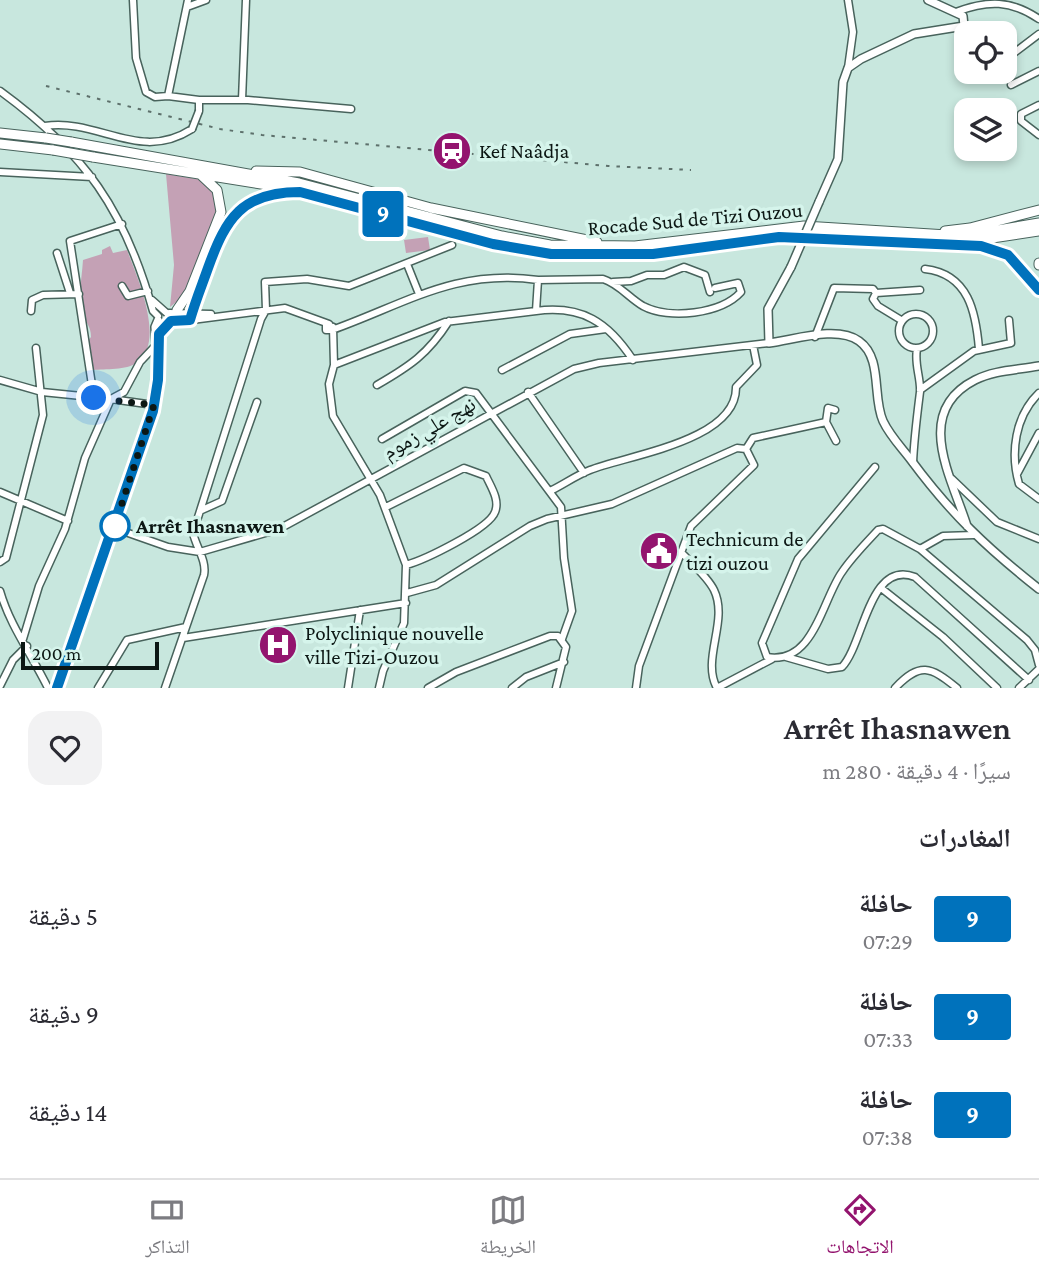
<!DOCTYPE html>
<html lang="ar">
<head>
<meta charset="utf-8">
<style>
	:root { --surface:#fff; --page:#f2f2f3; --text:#2b2b33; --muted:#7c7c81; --line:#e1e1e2; --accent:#93146e }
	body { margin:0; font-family:"Crimson Pro","Noto Naskh Arabic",serif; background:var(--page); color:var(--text); direction:rtl; height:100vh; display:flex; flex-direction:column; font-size:26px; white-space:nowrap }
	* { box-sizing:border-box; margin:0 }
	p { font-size:23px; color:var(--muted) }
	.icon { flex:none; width:38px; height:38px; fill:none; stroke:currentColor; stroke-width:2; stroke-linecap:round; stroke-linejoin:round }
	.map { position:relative; height:688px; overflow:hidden; direction:ltr }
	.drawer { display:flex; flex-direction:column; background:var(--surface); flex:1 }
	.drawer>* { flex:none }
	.badge { padding:0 14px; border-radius:5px; font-size:24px; line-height:46px }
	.fabs { position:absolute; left:954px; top:21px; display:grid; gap:14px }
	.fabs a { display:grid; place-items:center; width:63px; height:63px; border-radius:14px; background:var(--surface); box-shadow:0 4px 10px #0003; font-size:35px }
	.scale { position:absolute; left:21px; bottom:18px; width:138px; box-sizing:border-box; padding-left:7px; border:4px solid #0c1714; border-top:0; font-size:19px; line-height:24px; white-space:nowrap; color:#0c1714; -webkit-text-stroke:5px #d5f4eb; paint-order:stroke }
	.you { position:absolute; width:35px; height:35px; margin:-18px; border:5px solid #fff; border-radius:50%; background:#1a73e8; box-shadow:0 0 0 10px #1a73e833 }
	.map>.badge { position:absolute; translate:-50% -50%; box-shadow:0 0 0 4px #fff }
	h2 { padding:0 28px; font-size:26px; line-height:63px }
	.round { display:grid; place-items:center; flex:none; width:74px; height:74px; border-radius:21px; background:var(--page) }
	.overview { display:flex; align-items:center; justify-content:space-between; height:119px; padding:0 28px }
	h1 { font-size:33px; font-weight:600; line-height:52px }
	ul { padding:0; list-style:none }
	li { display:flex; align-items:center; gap:21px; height:98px; padding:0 28px }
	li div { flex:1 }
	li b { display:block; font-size:26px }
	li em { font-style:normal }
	li .badge { min-width:77px; font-weight:700; text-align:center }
	.tab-bar { display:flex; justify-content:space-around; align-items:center; height:98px; border-top:2px solid var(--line); background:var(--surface); font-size:19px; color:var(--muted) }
	.tab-bar a { display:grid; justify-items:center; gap:4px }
	.tab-bar .selected { color:var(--accent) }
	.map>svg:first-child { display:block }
	.green { fill:#c4a1b5 }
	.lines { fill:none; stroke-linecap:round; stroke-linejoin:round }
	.minor-casing { stroke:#48635c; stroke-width:9 }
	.major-casing { stroke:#48635c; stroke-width:10 }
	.highway-casing { stroke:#48635c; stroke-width:11 }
	.minor { stroke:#fff; stroke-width:6 }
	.major { stroke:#fff; stroke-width:7 }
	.highway { stroke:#fff; stroke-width:9 }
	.rail { stroke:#5d706b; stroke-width:2; stroke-dasharray:3.5 7; stroke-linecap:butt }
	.minor-bridge-casing { stroke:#48635c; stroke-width:9; stroke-linecap:butt }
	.major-bridge-casing { stroke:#48635c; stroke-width:10; stroke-linecap:butt }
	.highway-bridge-casing { stroke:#48635c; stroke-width:11; stroke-linecap:butt }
	.minor-bridge { stroke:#fff; stroke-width:6 }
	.major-bridge { stroke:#fff; stroke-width:7 }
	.highway-bridge { stroke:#fff; stroke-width:9 }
	.line-casing { stroke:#fff; stroke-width:16 }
	.line { stroke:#0072bc; stroke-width:10 }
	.walk { stroke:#0c1714; stroke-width:7; stroke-dasharray:0 12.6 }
	.stop-dot { fill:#fff; stroke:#0072bc; stroke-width:3.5 }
	.labels { text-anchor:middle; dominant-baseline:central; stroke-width:7; stroke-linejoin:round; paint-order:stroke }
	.poi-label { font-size:21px; fill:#0c1714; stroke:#d5f4eb; text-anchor:start }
	.street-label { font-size:21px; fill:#0c1714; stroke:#d5f4eb }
	.stop-label { font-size:21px; font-weight:bold; fill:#0c1714; stroke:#d5f4eb; text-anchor:start }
</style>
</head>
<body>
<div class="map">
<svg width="1039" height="688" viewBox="0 0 1039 688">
	<rect width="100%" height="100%" fill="#c8e7de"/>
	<path class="green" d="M166,174L203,180L214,190L219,210L184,296L170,307L174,265Z
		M428,237L430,250L406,253L404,240Z
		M110,246L113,253L127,250C137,277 167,343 136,363C127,370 105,369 93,370L90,350H86V343L91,337C91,325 85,323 82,311C78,295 82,277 83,260L102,254V250Z"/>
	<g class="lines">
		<g class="minor-casing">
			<path id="minor" d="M133,0L136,58L146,92L155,97L168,96
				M188,0L168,96L199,100V111
				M848,0L853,32L848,68
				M187,7L206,0
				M956,12C988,0 1011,0 1039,19
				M1010,56L1039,34
				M1011,85L1039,71
				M0,91C85,153 125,210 153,311L158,316
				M199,100H248L351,109
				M242,100L246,0
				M1039,105L1021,114V121L1039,135
				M45,126C99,118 139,163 192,129
				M0,172L92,177
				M57,253L70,293
				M407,264L419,294
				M925,269C969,274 976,313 979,349
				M613,282L631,281L647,275H664L684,267L705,275L710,292
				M122,286L128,296L148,291
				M876,293L920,290
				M152,300L170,316
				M31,311L32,300L43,295L79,294
				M169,313L211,314
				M899 331a17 17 0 1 1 34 0a17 17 0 1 1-34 0Z
				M161,324L285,308L329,324
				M332,330H326V324L333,327L334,365L329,384L333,416L380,495L406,565L404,623L383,671L379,688
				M332,330C405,304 457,268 538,280
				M815,337L834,288L873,289L876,293L873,299L878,306L901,320
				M633,360C608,322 582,305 536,311L538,280L603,279C619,284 629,298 643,306C669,320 721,314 741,292L738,283L715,288
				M334,365L445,322L536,311
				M502,370L570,334L606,329
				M0,380L42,392L111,399L124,392L140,362L157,344
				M377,385C410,366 428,354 449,321
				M920,390L974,351L1011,343L1009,320
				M528,392L584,473
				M1039,393C1015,416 1010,453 1019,484L1039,499
				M94,398L70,241L122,224
				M835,410L828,408L826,422L836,441
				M382,439L465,391L476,393L561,507L564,558L572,611L562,639
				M746,449L753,438L826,422
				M913,463C914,439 917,416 920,392C921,378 914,364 917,349
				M875,467L798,559L762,643L767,657C814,665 822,600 842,572C852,557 866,543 878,530L883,529L920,549L1027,640L1035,650L1039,665
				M1017,474L1039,433
				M952,479L997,522L1039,539
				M552,490C564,484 577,475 590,470C628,455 737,441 736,387L757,365L753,345
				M0,492L68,521
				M386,507L464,468L486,476C491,487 500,500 495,512C489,529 424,560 406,565
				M202,510L222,501L257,402
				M114,528L168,547L200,552L279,529L574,369L599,363L769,343
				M920,549L943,536L974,535
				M681,552C692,564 707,576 714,590C729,621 701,659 717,688
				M0,562L6,558L43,415L36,348
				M881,588L943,637L997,688
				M0,591C10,626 32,655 48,688
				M407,593L436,585L530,526L547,519L612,504L737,448L746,449L754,465L691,526L639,666L636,688
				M183,638L406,603
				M23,639L39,586L65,529L85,458L111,399L154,405
				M786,657L828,669L842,667C864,644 869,559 915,577L1029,680
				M0,686L13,660L27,646
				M98,688L127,640L186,627
				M165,688L204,575C207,561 196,547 193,533L261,319L266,310L265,282L307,279L349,286L452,245
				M348,688L360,610
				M428,688L456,672L550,636H558L566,647L556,688
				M512,688L526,677L564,662
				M717,688L772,659
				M895,688C920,662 930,666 957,688
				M1019,688L1039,669"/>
		</g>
		<g class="major-casing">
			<path id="major" d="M819,202L838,159L843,82L848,68L861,59L914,34L964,26L963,16L928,0
				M791,267L768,309L769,343C794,340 837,325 859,341C883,358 872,397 883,421C890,436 902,448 911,460C951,514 987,548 1039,589
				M158,339L165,325
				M967,526C952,478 912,412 975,380C994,370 1018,370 1039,366
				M57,688L153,411L158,380L155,327L158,320"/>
		</g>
		<g class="highway-casing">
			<path id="highway" d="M0,133L46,138
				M71,142L299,183L502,236L550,245L635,246L804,226L963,236L1039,223
				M0,144L53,150
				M93,157L280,187L493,244L551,255L653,254L779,237L952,244L1039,231
				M256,171L300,172L431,208L597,242
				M945,231L970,228L1039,210
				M975,245C1019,249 1011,270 1039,290
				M1039,263V265
				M177,320V310L190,291L221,212L217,190L201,175
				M190,320C203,269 222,193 286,192"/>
		</g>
		<use href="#minor" class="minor"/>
		<use href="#major" class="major"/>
		<use href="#highway" class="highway"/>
		<path class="rail" d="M46,86L220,129L262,135L608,166L691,170"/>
		<g class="minor-bridge-casing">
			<path id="minor-bridge" d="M192,129L199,111"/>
		</g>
		<g class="major-bridge-casing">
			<path id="major-bridge" d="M791,267L819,202"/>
		</g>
		<g class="highway-bridge-casing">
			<path id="highway-bridge" d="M46,138L71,142
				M53,150L93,157"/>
		</g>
		<use href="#minor-bridge" class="minor-bridge"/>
		<use href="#major-bridge" class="major-bridge"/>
		<use href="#highway-bridge" class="highway-bridge"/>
	</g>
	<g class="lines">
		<g class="line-casing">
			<path id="line" d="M57,688L153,411L158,380L159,334L171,321L190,320C195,302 202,285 208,268C226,218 242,192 300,192L493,244L551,254H653L779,237L981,246L1008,255L1039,290"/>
		</g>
		<use href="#line" class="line"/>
		<path class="walk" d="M94,398L154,405L114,528L115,526"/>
	</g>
	<defs>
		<g id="station-disc" transform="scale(2.0125)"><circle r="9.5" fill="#93146e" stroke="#d5f4eb"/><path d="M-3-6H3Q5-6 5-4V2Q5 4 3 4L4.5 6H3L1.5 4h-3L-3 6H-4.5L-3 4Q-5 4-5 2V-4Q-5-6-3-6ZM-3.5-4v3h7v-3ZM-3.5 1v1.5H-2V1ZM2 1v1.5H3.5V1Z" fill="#fff"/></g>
		<g id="civic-disc" transform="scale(2.0125)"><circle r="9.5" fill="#93146e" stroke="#d5f4eb"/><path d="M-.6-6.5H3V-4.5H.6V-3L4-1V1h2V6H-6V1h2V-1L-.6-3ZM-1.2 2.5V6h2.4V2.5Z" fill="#fff"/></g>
		<g id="hospital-disc" transform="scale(2.0125)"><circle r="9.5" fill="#93146e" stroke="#d5f4eb"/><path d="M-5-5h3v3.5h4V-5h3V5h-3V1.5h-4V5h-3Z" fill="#fff"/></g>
	</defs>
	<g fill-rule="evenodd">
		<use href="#station-disc" x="452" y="151"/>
		<use href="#civic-disc" x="659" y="551"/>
		<use href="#hospital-disc" x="278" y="645"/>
	</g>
	<circle class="stop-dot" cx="115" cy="526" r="14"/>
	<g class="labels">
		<g class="poi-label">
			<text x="479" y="151">Kef Naâdja</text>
			<text x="686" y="539">Technicum de<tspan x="686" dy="24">tizi ouzou</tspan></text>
			<text x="305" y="633">Polyclinique nouvelle<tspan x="305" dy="24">ville Tizi-Ouzou</tspan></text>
		</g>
		<g class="street-label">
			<text transform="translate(695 219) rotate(-5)">Rocade Sud de Tizi Ouzou</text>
			<text transform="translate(429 428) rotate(-30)">نهج علي زموم</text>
		</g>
		<g class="stop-label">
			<text x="136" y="526">Arrêt Ihasnawen</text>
		</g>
	</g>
</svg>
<div class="fabs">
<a><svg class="icon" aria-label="locate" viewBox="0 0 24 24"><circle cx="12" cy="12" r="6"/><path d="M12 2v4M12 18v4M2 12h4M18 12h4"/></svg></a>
<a><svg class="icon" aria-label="layers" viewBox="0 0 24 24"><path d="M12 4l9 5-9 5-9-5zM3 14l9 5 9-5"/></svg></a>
</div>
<div class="scale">200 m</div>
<div class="you" style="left:94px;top:398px"></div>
<b class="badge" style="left:383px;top:214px;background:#0072bc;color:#fff">9</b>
</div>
<section class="drawer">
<div class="overview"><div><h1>Arrêt Ihasnawen</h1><p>سيرًا · 4 دقيقة · 280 m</p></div><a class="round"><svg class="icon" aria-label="heart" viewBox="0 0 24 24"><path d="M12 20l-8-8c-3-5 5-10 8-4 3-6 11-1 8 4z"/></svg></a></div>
<h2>المغادرات</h2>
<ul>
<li><span class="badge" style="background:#0072bc;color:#fff">9</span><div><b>حافلة</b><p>07:29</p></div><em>5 دقيقة</em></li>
<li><span class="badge" style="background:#0072bc;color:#fff">9</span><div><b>حافلة</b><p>07:33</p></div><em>9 دقيقة</em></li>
<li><span class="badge" style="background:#0072bc;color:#fff">9</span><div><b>حافلة</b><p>07:38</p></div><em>14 دقيقة</em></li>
</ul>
</section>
<nav class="tab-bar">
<a class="selected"><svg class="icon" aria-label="directions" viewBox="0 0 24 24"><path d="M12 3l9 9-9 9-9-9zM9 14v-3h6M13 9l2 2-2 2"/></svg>الاتجاهات</a>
<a><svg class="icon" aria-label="map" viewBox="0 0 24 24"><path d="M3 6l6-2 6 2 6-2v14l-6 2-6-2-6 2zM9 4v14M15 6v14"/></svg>الخريطة</a>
<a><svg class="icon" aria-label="tickets" viewBox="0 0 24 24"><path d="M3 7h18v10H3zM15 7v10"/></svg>التذاكر</a>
</nav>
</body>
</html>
